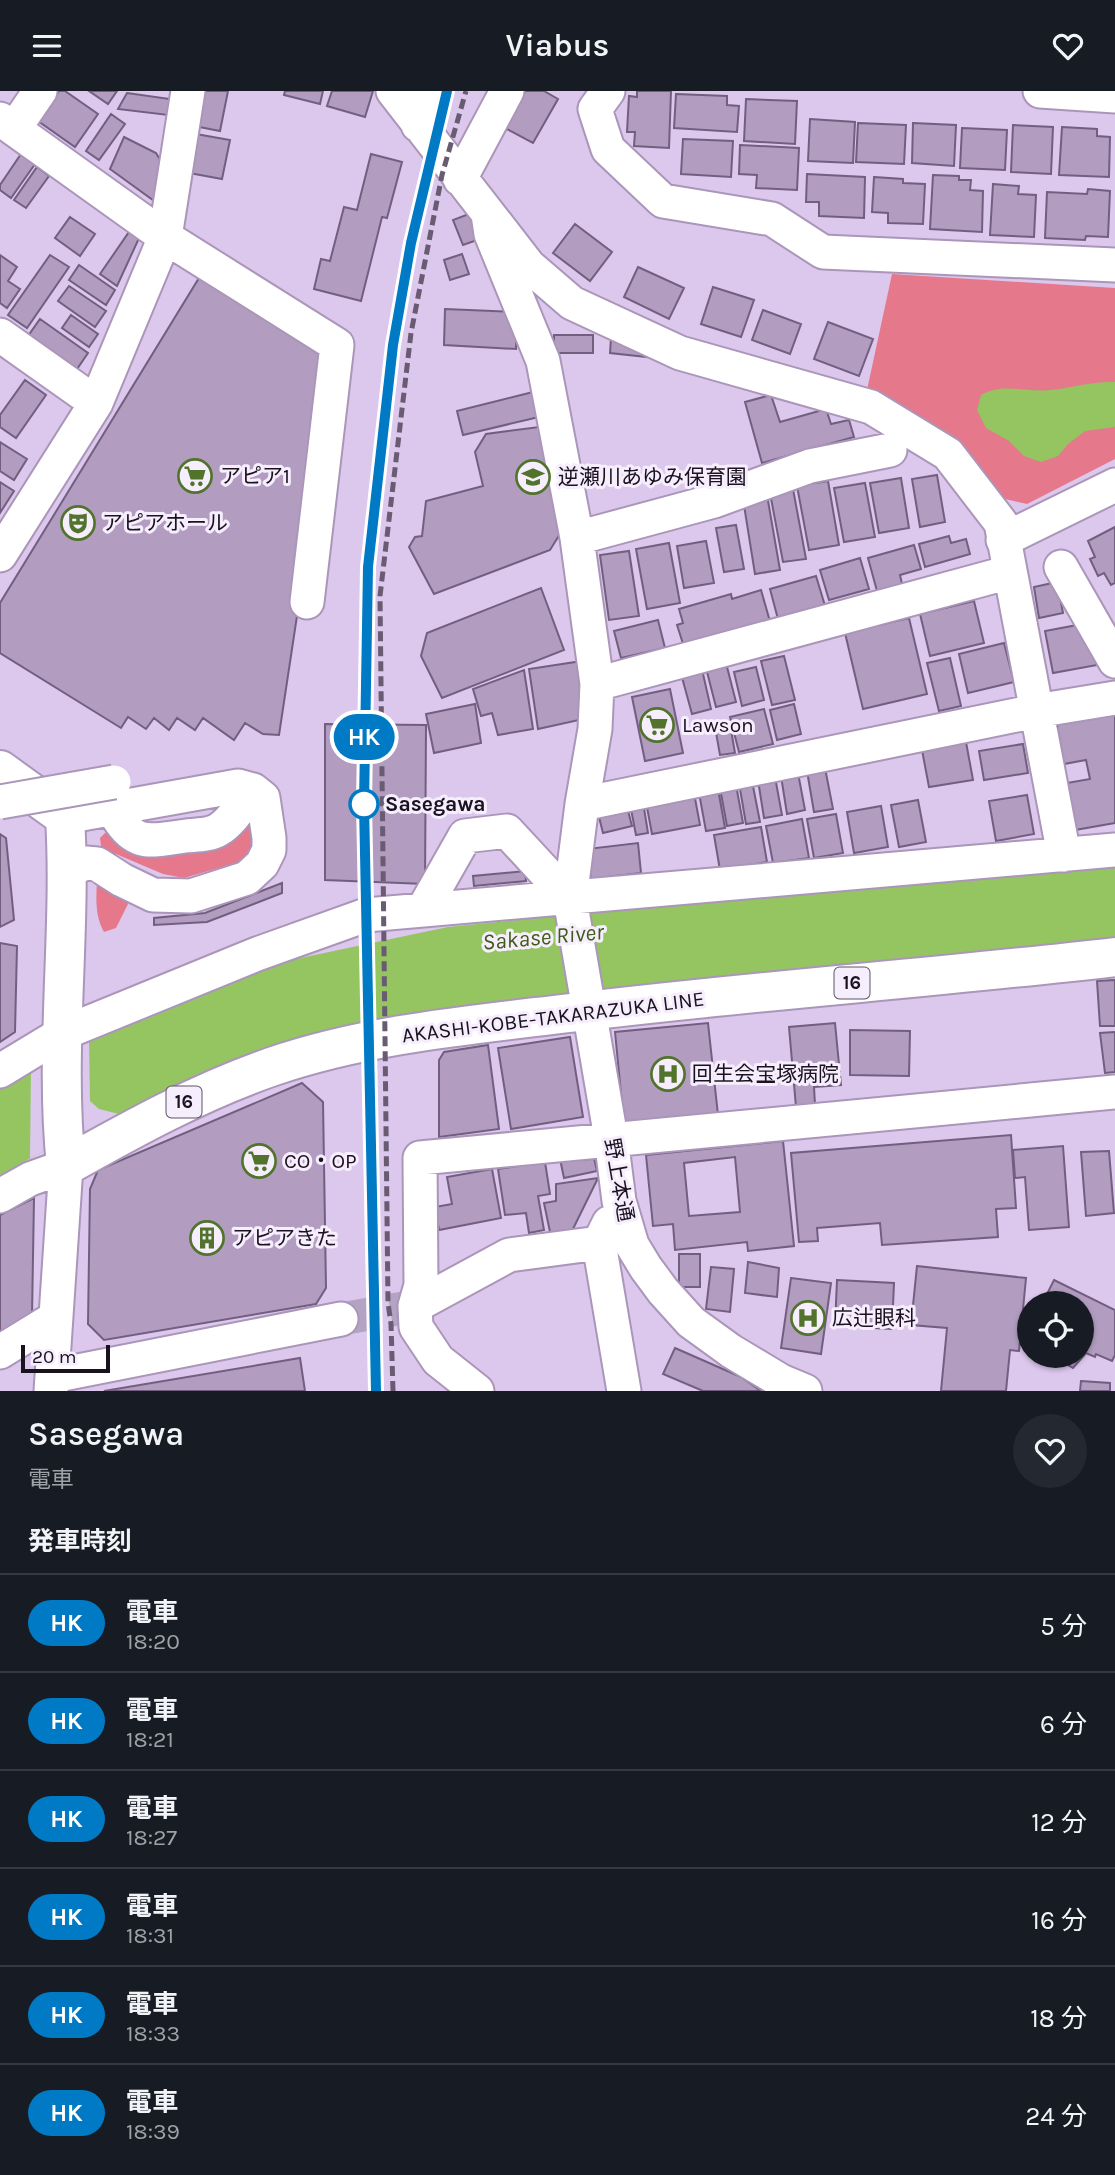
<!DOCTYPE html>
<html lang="ja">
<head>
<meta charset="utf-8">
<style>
	:root { --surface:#171b24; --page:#242831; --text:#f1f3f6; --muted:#9ea1a6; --line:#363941 }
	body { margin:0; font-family:Karla,"Noto Sans JP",sans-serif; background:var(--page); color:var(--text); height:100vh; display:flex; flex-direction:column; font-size:26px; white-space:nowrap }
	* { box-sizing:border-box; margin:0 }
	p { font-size:23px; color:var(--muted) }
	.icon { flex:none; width:38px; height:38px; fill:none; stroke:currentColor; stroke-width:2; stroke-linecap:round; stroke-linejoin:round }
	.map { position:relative; height:1300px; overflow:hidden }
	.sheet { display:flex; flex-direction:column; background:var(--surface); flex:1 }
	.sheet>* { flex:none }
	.badge { padding:0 14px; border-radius:23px; font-size:24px; line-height:46px }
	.fabs { position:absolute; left:1017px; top:1200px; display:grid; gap:14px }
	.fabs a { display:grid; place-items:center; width:77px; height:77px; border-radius:50%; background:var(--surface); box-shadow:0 2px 5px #0004; font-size:35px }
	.scale { position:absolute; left:21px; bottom:18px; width:89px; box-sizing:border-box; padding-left:7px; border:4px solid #1a121f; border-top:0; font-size:19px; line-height:24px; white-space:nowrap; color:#1a121f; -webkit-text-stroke:5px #f6edfd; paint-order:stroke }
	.map>.badge { position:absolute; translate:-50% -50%; box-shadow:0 0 0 4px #fff }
	h2 { padding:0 28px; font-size:26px; line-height:63px }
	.round { display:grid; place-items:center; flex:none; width:74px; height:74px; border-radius:37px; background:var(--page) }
	.overview { display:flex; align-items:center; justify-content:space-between; height:119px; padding:0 28px }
	h1 { font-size:33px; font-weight:600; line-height:52px }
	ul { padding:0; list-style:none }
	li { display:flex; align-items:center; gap:21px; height:98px; padding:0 28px; border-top:2px solid var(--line) }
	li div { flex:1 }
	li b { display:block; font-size:26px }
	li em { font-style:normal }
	li .badge { min-width:77px; font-weight:700; text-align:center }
	header { display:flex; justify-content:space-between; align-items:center; height:91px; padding:0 28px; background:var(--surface); font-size:32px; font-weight:600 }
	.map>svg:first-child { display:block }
	.green { fill:#e5788a }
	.water { fill:#94c561 }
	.pier { fill:#dcc7ed }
	.building { fill:#b29dc1; stroke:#725f80; stroke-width:2; fill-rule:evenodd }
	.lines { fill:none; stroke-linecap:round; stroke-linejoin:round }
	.minor-tunnel { stroke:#b5a3c4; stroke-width:33; stroke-dasharray:33 17; stroke-linecap:butt }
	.minor-casing { stroke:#ab96ba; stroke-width:37 }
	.major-casing { stroke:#ab96ba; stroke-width:42 }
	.minor { stroke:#fff; stroke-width:33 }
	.major { stroke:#fff; stroke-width:38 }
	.rail { stroke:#685b72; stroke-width:5; stroke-dasharray:10 5; stroke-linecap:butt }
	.minor-bridge-casing { stroke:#ab96ba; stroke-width:37; stroke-linecap:butt }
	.minor-bridge { stroke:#fff; stroke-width:33 }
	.line-casing { stroke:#fff; stroke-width:16 }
	.line { stroke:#007ac4; stroke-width:10 }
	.stop-dot { fill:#fff; stroke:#007ac4; stroke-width:3.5 }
	.labels { text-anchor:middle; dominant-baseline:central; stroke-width:6; stroke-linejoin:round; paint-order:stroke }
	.shield { fill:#f6edfd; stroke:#5c5462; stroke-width:2 }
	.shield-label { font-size:19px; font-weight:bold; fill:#1a121f }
	.poi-label { font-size:21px; fill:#1a121f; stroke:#f6edfd; text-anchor:start }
	.stop-label { font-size:21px; font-weight:bold; fill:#1a121f; stroke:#f6edfd; text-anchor:start }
	.street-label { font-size:21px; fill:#1a121f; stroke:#f6edfd }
	.water-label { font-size:23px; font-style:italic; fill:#3d5b16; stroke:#f6edfd }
</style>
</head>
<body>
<header><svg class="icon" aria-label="menu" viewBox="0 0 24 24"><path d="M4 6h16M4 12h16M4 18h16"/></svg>Viabus<svg class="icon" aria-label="heart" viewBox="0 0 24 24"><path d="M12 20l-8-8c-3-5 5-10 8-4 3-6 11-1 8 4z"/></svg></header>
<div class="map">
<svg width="1115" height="1300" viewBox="0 0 1115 1300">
	<rect width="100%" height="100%" fill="#dcc7ed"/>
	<path class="green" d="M892,183L1115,197V368L1027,413L1005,408L963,358L867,299Z
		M250,727L258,754L246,769L184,787L163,783L116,763H102L100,747L110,737L126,759L141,765L229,749Z
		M97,790L130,809L116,837L104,841C95,825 96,808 97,790Z"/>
	<path class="water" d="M1115,291V336L1085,340L1068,353L1058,365L1041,371L1024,365L1009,350L986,337L977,319L981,304C1004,291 1025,302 1050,299C1071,297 1094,290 1115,291Z
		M1115,768V850L635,901L145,1010L34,1065L0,1085V994L95,942L286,870L448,836Z"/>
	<path class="pier" d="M89,946L90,1010L99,1018L119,1023L30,1067L31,976Z"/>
	<path class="building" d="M59,0H65L98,23L75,56L38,30Z
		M89,0H117L108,13Z
		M201,0H228L220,40L194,35Z
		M285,0H323L320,13L284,4Z
		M332,0H373L365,26L327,15Z
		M525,0H544L558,8L533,52L505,37Z
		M637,0H671L669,57L634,55L635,41H627L629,5L637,6Z
		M127,2L170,8L168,24L118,18Z
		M676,3L727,5V14L739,15L737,41L674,37Z
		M746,8L797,10L795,53L744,50Z
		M111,23L125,33L99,69L86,60Z
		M810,28L855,31L853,72L808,70Z
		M858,32L906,34L904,73L856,71Z
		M913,32L956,34L954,75L912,72Z
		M1013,34L1053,36L1051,83L1011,81Z
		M1062,36L1097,38V45L1110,46L1109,86L1059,84Z
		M962,37L1007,39L1005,79L960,77Z
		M196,43L230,49L222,88L189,82Z
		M124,46L156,62L165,77L157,112L110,78Z
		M683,48L733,50L731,86L681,83Z
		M740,54L799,57L797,99L756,97L757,84L739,83Z
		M21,63L35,73L11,107L0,99V94Z
		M371,63L402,71L387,127L382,126L361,210L314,198L321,168L330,170L344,116L357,119Z
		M37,76L49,85L26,117L14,109Z
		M807,83L865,86L864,127L819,125V111H806Z
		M933,84L959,85V89H971L970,99L983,100L982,141L930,138Z
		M874,86L903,88V92L925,93L923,133L888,132V122L872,121Z
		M993,93L1019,95L1018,103L1036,104L1034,146L990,144Z
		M1088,98L1110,100L1108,146L1086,145L1085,149L1045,147L1047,101L1087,103Z
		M474,121L483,147L463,154L453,129Z
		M70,126L95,143L80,165L55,147Z
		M575,133L612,161L590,190L553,162Z
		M131,138L140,145L117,195L100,183Z
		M462,163L469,183L450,189L444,169Z
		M0,164L17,176L8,190L20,198L7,217L0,212Z
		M50,164L69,176L27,237L8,224Z
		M79,174L115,199L106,214L69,189Z
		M638,176L684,197L669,228L624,206Z
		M199,187L326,266L300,505L279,644L263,643L245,632L234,649L203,627L195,639L177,627L169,639L154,627L146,638L128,626L121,637L0,562V512Z
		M69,195L106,220L95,236L58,210Z
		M713,196L754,209L741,246L701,233Z
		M445,218L517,221L516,258L444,254Z
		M763,219L801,233L790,263L752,249Z
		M71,224L98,243L89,256L62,237Z
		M40,228L88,262L77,278L28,245Z
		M828,231L873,248L859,285L814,268Z
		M554,244H593V262H554Z
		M611,247L665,268L610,262Z
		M25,289L46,304L16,347L0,336V324Z
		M533,301L539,326L463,344L457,320Z
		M771,304L780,331L826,318L831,333L849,329L854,346L762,372L745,311Z
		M539,336L563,438L550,459L434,503L409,456L415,446L422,445L426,410L483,395L475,361L486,343Z
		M0,351L27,368L14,389L0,380Z
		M937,384L945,431L920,436L912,388Z
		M901,387L909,437L879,442L870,392Z
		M828,390L839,454L809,459L797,395Z
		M0,391L14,400L0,422Z
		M865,392L875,446L844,451L834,397Z
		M793,398L806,468L783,471L770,402Z
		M767,404L780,479L755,483L743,408Z
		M736,434L744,478L724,481L716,437Z
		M1115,436V492L1111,494L1104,482L1098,485L1090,468L1095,466L1088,450Z
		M949,445L951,452L966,448L970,463L925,476L919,453Z
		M706,450L714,492L684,497L677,455Z
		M669,452L680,512L647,518L636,458Z
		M914,454L921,478L900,484L902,493L877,500L868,467Z
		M629,460L639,525L609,529L600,464Z
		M860,467L869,498L829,509L820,479Z
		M816,485L826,518L779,532L770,498Z
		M1057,491L1063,522L1039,527L1034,496Z
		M541,497L564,559L442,607L421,565L427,542Z
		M761,499L771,534L685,559L677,534L683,532L679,518L731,503L732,508Z
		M974,510L984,552L930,565L920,523Z
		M909,527L927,603L863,618L845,542Z
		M658,529L665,557L621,567L614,540Z
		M1088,532L1097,574L1053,582L1045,540Z
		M1004,552L1014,591L968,602L959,563Z
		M784,565L795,609L772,614L761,570Z
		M950,567L961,615L939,620L927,572Z
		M582,570L579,629L538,638L529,578Z
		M726,572L736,611L716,616L706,577Z
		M701,574L711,618L692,623L680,579Z
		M756,576L764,609L742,615L734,581Z
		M524,579L533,638L498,644L492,622L481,625L473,598Z
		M670,598L683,662L645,670L632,606Z
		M475,613L481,652L434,662L426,623Z
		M794,613L801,643L777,649L770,619Z
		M764,618L773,653L739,661L730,626Z
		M1115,618V732L1075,739L1067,692L1090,688L1086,669L1064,673L1056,629Z
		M325,633L426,634L425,793L325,789Z
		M730,633L735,662L720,664L715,636Z
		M966,651L973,689L929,696L922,659Z
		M1023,653L1028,682L984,689L979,660Z
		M825,677L833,718L814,721L807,680Z
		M798,682L805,719L787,723L781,685Z
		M775,686L782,724L764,727L758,689Z
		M752,690L760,731L746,733L739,692Z
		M736,694L743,732L727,735L720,697Z
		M718,698L725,737L706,740L699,702Z
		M694,702L700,734L652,743L646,711Z
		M1027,704L1034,743L996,750L989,710Z
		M918,709L926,751L899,756L891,714Z
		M643,711L648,742L636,744L630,713Z
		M881,715L888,756L854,762L847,721Z
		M627,716L632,735L603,742L598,722Z
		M836,723L843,762L814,767L807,728Z
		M802,728L809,767L773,772L766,735Z
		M761,736L767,771L720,779L714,744Z
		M0,743L6,747L14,829L0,836Z
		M638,752L641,782L591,788L587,758Z
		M525,780L526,790L474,795L473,785Z
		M282,792V802L207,831L154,834V827L205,822Z
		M0,852L17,855L15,941L0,951Z
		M1115,889V935H1100L1097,890Z
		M708,932L718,1024L624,1033L615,941Z
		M835,932L841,994L814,996L815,1014L796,1016L789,936Z
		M850,939L910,940L909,985L850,984Z
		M1115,941V981L1105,982L1100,942Z
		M570,946L583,1026L511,1038L498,957Z
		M488,954L499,1038L439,1046V969L444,961Z
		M302,992L323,1011L326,1197L316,1213L104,1249L88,1233L90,1098L98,1079Z
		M1011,1044L1016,1117L996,1118L998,1146L882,1154L880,1132L817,1137L818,1150L799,1151L791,1062Z
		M783,1050L794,1155L748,1160L747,1151L675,1159L673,1133L653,1135L646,1064ZM735,1066L740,1121L689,1125L684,1072Z
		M1063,1055L1069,1136L1029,1139L1025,1086L1015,1087L1013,1059Z
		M1109,1060L1114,1122L1086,1125L1081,1061Z
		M584,1064L585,1069L594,1067L597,1080L564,1087L560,1068Z
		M545,1071L550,1103L538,1105L544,1139L529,1142L526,1122L505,1124L498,1078Z
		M492,1078L501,1127L439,1139L435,1116L452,1113L447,1086Z
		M598,1087L569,1146L550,1141L544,1112L556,1110V1093Z
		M34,1107L32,1225L0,1244V1124Z
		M679,1163H700V1196H679Z
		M748,1171L779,1177L777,1206L745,1202Z
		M917,1175L1026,1187L1019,1260L1010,1259L1006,1300H941L947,1237L911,1234Z
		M711,1176L734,1178L730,1221L706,1218Z
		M791,1187L831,1192L821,1263L781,1257Z
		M837,1189L894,1192L892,1238L835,1235Z
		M1054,1189L1115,1219V1264L1112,1270L1096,1263L1095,1266L1086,1262L1073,1277L1053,1265H1082V1213H1042Z
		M675,1257L741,1286L761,1300H703L663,1283Z
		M300,1267L305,1300H104Z
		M1081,1290L1110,1292V1300H1080Z"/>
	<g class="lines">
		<path class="minor-tunnel" d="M341,1228L415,1215"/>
		<g class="minor-casing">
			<path id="minor" d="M393,0L529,175L572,212L680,262L871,316L948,363L1001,432L1064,764
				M608,0L595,18L608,58L663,110L772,128L823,161L1115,174
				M1040,0L1115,5
				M0,28L165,146L337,254L307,511
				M418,34L431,0
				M14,38L40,0
				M460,88L507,0
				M488,123L491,143L543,270L577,447L597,593L595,638L582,713L570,808L611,1047L619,1110L632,1154L646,1177L663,1200L691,1231L731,1260L781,1290L805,1300
				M0,244L96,312
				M577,447L714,410L810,375L890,359
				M1003,449L1115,394
				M0,464L96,312L165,146L188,0
				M1061,476L1115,570
				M597,593L1010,481
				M582,713L1036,620L1115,607
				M113,719C135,757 147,750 186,745C195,744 210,744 218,739C232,731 243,712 253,699
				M65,726L238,695L253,699L263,707L269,747V759L262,773L247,787L191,805L153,804L122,789L97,773L86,772L68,779
				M423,819L465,745L507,740L570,808
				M0,980L61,943L257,863L366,824L1115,759
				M0,1105L30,1088L66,1075L51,1300
				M609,1132L599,1152L624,1300
				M415,1215L509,1164L599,1152
				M0,1261L55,1227
				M53,1285L341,1228
				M477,1300L438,1269L416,1236L415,1215L421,1194L420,1067L1115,1001"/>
		</g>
		<g class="major-casing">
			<path id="major" d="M0,679L65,726C72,842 54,959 66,1075C132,1038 199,1001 271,976C367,943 470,934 570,922C751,900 933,887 1115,866"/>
		</g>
		<use href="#minor" class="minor"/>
		<use href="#major" class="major"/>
		<path class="rail" d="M376,1300L364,713L366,531L369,460L389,279L411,152L448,0
			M393,1300L391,1233L388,1212L380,505L411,242L442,84L466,0"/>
		<g class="minor-bridge-casing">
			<path id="minor-bridge" d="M0,711L114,691"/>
		</g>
		<use href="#minor-bridge" class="minor-bridge"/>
	</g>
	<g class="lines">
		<g class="line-casing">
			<path id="line" d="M376,1300L364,713L368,476L393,254L411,152L447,0"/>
		</g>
		<use href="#line" class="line"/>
	</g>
	<defs>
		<g id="supermarket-ring" transform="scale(1.75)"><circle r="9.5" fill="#f6edfd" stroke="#51732b" stroke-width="1.5"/><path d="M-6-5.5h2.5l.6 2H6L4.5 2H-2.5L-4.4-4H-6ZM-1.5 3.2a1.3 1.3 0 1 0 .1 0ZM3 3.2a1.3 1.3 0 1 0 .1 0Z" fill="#51732b"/></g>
		<g id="school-ring" transform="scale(1.75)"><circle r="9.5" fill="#f6edfd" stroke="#51732b" stroke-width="1.5"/><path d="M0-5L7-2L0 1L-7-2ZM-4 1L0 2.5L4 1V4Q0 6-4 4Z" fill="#51732b"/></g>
		<g id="theatre-ring" transform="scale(1.75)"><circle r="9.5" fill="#f6edfd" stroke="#51732b" stroke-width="1.5"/><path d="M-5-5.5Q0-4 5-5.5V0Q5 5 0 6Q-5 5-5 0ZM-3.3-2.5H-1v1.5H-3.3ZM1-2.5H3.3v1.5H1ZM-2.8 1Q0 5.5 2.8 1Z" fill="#51732b"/></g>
		<g id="hospital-ring" transform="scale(1.75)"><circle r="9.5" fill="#f6edfd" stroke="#51732b" stroke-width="1.5"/><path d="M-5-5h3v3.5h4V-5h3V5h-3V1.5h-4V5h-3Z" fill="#51732b"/></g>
		<g id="building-ring" transform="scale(1.75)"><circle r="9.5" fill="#f6edfd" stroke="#51732b" stroke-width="1.5"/><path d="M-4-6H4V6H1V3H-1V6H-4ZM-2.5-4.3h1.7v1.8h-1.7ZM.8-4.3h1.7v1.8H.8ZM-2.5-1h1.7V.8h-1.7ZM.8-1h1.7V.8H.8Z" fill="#51732b"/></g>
	</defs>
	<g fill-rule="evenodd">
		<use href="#supermarket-ring" x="195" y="385"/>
		<use href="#school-ring" x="533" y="386"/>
		<use href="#theatre-ring" x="78" y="432"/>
		<use href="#supermarket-ring" x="657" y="634"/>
		<use href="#hospital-ring" x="668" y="983"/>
		<use href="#supermarket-ring" x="259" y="1070"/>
		<use href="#building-ring" x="207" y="1147"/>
		<use href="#hospital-ring" x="808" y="1227"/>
	</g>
	<circle class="stop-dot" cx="364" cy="713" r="14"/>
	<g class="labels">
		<g class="shield">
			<rect x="834.5" y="876.5" width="35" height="31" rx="5"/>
			<rect x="166.5" y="995.5" width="35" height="31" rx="5"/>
		</g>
		<g class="shield-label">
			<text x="852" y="892">16</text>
			<text x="184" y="1011">16</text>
		</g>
		<g class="poi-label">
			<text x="220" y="385">アピア1</text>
			<text x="558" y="386">逆瀬川あゆみ保育園</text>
			<text x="102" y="432">アピアホール</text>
			<text x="682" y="634">Lawson</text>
			<text x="692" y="983">回生会宝塚病院</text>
			<text x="284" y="1070">CO・OP</text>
			<text x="232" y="1147">アピアきた</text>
			<text x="832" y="1227">広辻眼科</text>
		</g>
		<g class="stop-label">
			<text x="385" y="713">Sasegawa</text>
		</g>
		<g class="street-label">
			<text transform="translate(553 926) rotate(-7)">AKASHI-KOBE-TAKARAZUKA LINE</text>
			<text transform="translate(619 1089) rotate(80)">野上本通</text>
		</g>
		<g class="water-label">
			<text transform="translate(543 846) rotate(-5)">Sakase River</text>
		</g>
	</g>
</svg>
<div class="fabs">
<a><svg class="icon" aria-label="locate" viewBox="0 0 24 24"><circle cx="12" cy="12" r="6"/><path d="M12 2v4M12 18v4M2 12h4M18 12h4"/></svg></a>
</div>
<div class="scale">20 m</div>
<b class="badge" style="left:364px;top:646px;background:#007ac4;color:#fff">HK</b>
</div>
<section class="sheet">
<div class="overview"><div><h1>Sasegawa</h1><p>電車</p></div><a class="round"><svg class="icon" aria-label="heart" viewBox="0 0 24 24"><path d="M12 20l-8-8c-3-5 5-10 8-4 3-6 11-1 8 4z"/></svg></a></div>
<h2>発車時刻</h2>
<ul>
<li><span class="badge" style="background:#007ac4;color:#fff">HK</span><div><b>電車</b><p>18:20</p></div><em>5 分</em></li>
<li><span class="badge" style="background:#007ac4;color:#fff">HK</span><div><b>電車</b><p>18:21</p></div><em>6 分</em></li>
<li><span class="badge" style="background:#007ac4;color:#fff">HK</span><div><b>電車</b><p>18:27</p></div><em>12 分</em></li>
<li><span class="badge" style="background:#007ac4;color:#fff">HK</span><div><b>電車</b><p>18:31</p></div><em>16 分</em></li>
<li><span class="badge" style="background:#007ac4;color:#fff">HK</span><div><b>電車</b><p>18:33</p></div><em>18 分</em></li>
<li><span class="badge" style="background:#007ac4;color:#fff">HK</span><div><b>電車</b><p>18:39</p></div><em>24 分</em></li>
</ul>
</section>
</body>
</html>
